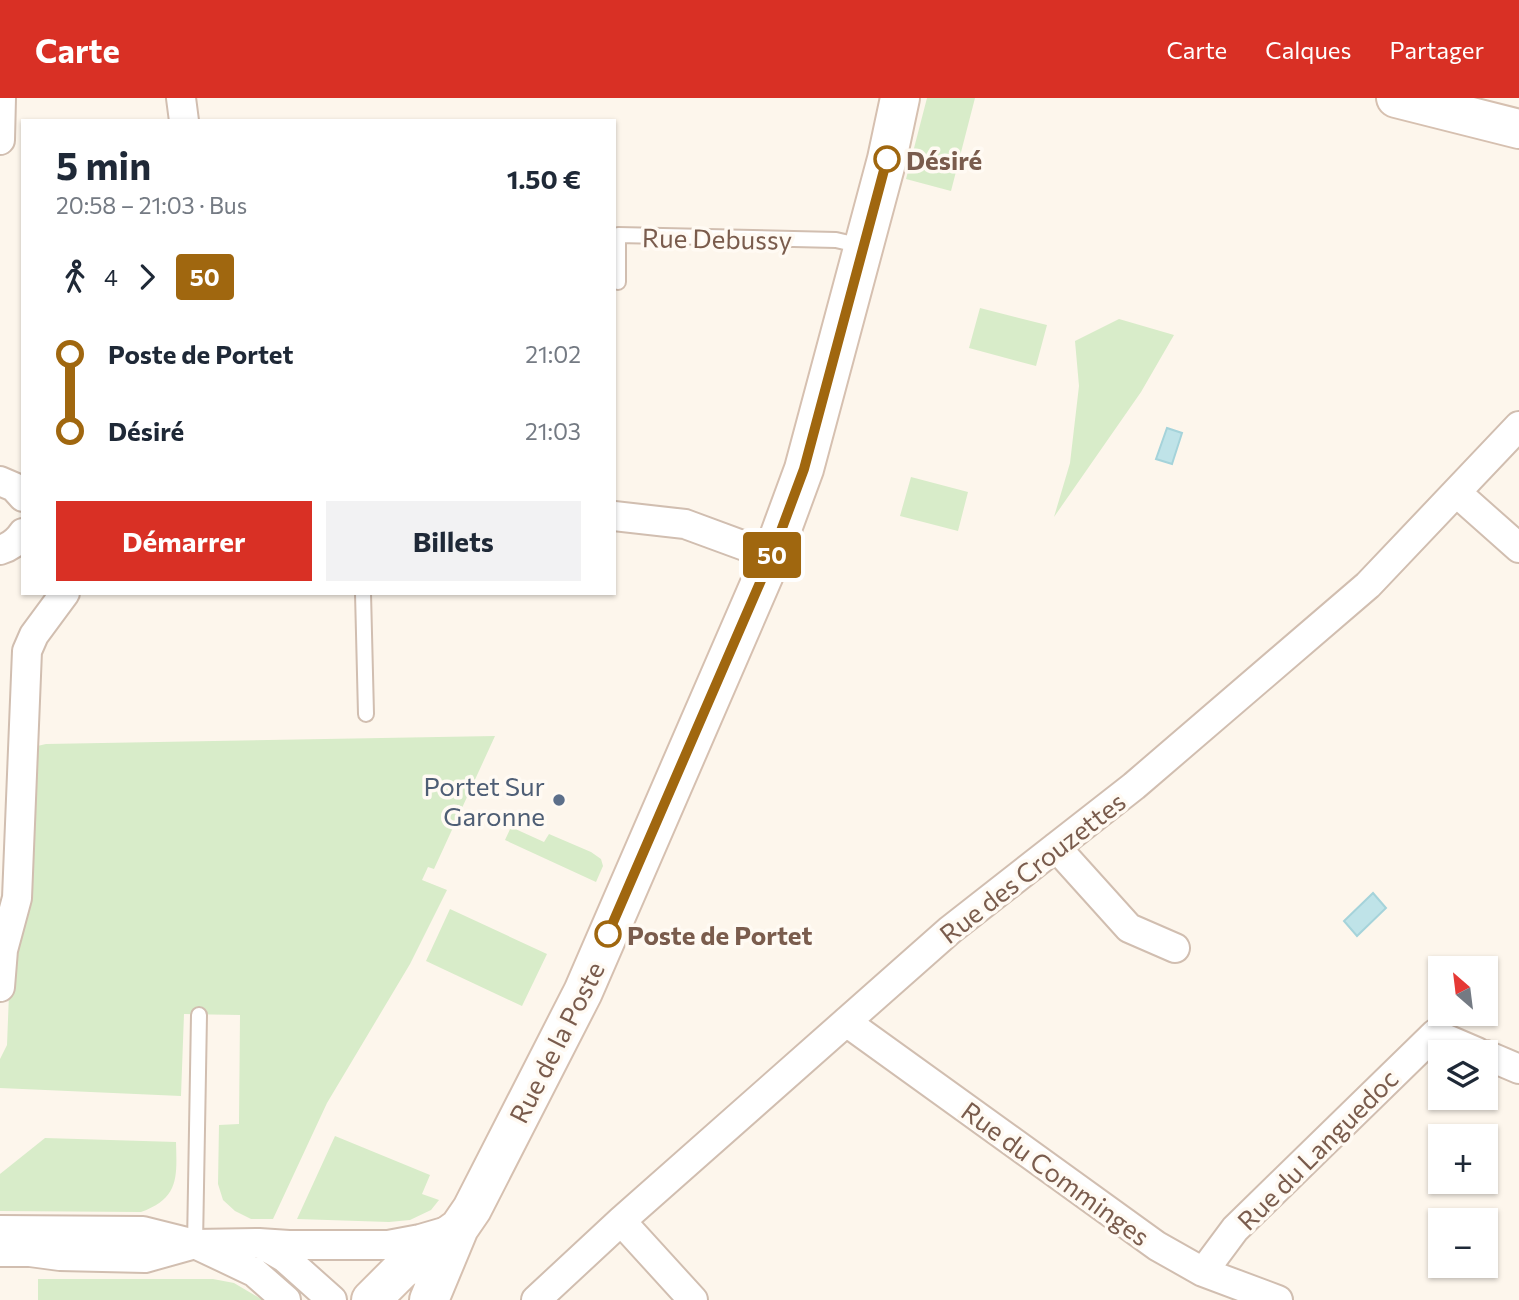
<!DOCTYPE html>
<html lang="fr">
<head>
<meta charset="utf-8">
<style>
	:root { --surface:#fff; --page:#f2f2f3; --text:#1f2937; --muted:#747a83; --accent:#d93025 }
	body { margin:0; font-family:Commissioner,sans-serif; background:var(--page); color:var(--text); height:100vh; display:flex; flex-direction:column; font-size:26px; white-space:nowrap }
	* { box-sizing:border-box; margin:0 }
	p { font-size:23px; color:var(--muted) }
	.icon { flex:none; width:38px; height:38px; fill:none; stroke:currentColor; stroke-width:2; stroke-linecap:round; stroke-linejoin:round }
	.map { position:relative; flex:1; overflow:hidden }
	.details { position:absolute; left:21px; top:21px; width:595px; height:476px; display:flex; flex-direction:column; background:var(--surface); border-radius:0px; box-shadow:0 2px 5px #0004 }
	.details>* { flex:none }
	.badge { padding:0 14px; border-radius:5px; font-size:24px; line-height:46px }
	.needle { width:46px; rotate:332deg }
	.tools { position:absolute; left:1428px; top:858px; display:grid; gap:14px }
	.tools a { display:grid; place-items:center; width:70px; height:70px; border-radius:0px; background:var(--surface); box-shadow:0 2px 5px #0004; font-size:35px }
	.map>.badge { position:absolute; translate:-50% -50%; box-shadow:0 0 0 4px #fff }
	.legs { display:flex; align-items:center; gap:10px; height:77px; padding:0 35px; font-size:23px }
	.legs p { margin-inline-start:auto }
	.head { display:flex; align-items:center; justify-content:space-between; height:119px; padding:0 35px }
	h1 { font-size:38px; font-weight:700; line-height:52px }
	.button { display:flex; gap:14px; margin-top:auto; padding:14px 35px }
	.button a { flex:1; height:80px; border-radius:0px; background:var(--accent); color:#fff; font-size:28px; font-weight:700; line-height:80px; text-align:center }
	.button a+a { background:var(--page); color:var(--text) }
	ul { padding:0 35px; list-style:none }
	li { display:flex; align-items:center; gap:24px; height:77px; font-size:26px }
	li i { display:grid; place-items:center; width:10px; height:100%; margin:0 9px; background:currentColor }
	li i::after { content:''; width:18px; height:18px; margin:-9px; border:5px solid; border-radius:50%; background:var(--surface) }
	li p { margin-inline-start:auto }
	li:first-child i { background:linear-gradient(#0000 50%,currentColor 0) }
	li:last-child i { background:linear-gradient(currentColor 50%,#0000 0) }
	header { display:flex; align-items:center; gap:42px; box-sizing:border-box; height:98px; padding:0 35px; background:var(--accent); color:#fff }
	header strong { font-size:33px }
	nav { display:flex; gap:38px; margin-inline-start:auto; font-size:24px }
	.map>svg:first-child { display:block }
	.green { fill:#d8ecc9 }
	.water { fill:#bfe3e8; stroke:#a5d3da; stroke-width:2 }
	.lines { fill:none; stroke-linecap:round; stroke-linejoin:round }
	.lane-casing { stroke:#d1beb0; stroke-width:18 }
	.street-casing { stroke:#d1beb0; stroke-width:32 }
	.secondary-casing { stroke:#d6c0b0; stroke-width:42 }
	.lane { stroke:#fff; stroke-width:14 }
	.street { stroke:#fff; stroke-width:28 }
	.secondary { stroke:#fff; stroke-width:38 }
	.line-1-casing { stroke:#fff; stroke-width:16 }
	.line-1 { stroke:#a0670f; stroke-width:10 }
	.stop-1-dot { fill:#fff; stroke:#a0670f; stroke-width:3.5 }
	.service-dot { fill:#5c6f8a; stroke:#fffaf3; stroke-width:2.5 }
	.labels { text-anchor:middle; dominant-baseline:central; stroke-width:7; stroke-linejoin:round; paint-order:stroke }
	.stop-label { font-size:26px; font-weight:bold; fill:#7a5c4d; stroke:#fffaf3; text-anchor:start }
	.street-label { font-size:26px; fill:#7a5c4d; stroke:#fffaf3 }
	.service-label { font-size:26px; fill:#4e5e75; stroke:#fffaf3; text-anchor:end }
</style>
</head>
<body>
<header>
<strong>Carte</strong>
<nav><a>Carte</a><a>Calques</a><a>Partager</a></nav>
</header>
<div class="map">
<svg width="1519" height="1202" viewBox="0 0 1519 1202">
	<rect width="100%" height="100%" fill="#fdf6ec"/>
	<path class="green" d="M927,0H975L951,93L906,81Z
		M980,210L1047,227L1036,268L969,250Z
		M1119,221L1174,237L1141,294L1054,419L1070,365L1079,288L1075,243Z
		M911,379L968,394L958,433L900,418Z
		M495,638L434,771L428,769L422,782L447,792L410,866L327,1005L273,1121H251L235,1113L223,1102L218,1086L219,1027L239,1026L240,917L184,916L181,998L0,990V961L7,947L9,896L33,649L46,646Z
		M511,729L544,744L549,736L591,754L601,761L603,768L596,784L505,742Z
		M450,811L547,856L522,908L426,863Z
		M335,1038L430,1077L422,1096L439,1102L431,1112L410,1122L389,1124L297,1121Z
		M45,1040L176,1044C177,1080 179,1100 141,1114L0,1113V1076Z
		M38,1181H213L234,1185L263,1202H38Z"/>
	<path class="water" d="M1167,330L1182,335L1172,366L1156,361Z
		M1373,795L1386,810L1357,838L1344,823Z"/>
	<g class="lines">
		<g class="lane-casing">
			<path id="lane" d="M618,184V137L836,142L862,148
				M363,495L366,616
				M195,1146L199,917"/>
		</g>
		<g class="street-casing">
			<path id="street" d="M181,0L184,23
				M0,42L1,0
				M0,383L14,389L23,399
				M1457,395L1519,450
				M614,418L685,426L772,458
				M0,452C10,449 17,444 23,435
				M1056,749L1129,830L1175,850
				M0,889L3,852L17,800L27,553L34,537L65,495
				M847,923L856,931L1157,1148L1203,1174L1278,1202
				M1486,957L1519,971
				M621,1123L693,1202
				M0,1132L143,1133L195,1146L254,1174L286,1202
				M261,1146L285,1160L332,1202
				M0,1154H30L60,1158L145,1160L195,1146L259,1145L289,1147H388L420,1141L444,1134
				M1203,1174L1235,1131L1435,936L1477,954
				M536,1202L621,1123L950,832L1134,688L1368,487L1519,328"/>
		</g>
		<g class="secondary-casing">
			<path id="secondary" d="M1396,0L1519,31
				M371,1202L401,1172L459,1130
				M429,1202L459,1130L472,1111L583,894L772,458L804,371L887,61L900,0"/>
		</g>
		<use href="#lane" class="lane"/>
		<use href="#street" class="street"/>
		<use href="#secondary" class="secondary"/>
	</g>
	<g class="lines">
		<g class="line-1-casing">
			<path id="line-1" d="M608,836L772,457L804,371L887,61"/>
		</g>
		<use href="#line-1" class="line-1"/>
	</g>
	<g class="stop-1-dot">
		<circle cx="887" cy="61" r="12"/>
		<circle cx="608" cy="836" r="12"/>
	</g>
	<circle class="service-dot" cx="559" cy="702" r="7"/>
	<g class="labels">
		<g class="stop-label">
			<text x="906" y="61">Désiré</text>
			<text x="627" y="836">Poste de Portet</text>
		</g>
		<g class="street-label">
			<text transform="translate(717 140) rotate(1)">Rue Debussy</text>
			<text transform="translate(1032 769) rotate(-38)">Rue des Crouzettes</text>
			<text transform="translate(556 944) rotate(-63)">Rue de la Poste</text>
			<text transform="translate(1317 1051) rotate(-45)">Rue du Languedoc</text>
			<text transform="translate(1056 1075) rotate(36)">Rue du Comminges</text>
		</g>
		<g class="service-label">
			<text x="545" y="687">Portet Sur<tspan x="545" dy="30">Garonne</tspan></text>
		</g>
	</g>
</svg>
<div class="tools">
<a><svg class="needle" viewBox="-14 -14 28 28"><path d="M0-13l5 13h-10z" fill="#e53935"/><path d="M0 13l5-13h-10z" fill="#747a83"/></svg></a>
<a><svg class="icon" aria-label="layers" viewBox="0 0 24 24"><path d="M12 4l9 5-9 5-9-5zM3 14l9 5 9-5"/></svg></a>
<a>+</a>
<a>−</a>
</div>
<b class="badge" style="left:772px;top:457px;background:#a0670f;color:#fff">50</b>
<section class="details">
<div class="head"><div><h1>5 min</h1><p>20:58 – 21:03 · Bus</p></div><b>1.50 €</b></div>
<div class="legs"><svg class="icon" aria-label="walk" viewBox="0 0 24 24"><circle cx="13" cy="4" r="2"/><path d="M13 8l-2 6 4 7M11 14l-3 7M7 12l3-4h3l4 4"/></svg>4<svg class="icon" aria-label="forward" viewBox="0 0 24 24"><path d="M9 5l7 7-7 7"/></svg><b class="badge" style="background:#a0670f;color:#fff">50</b></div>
<ul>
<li><i style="color:#a0670f"></i><b>Poste de Portet</b><p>21:02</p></li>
<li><i style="color:#a0670f"></i><b>Désiré</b><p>21:03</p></li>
</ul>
<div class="button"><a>Démarrer</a><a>Billets</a></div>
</section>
</div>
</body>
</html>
